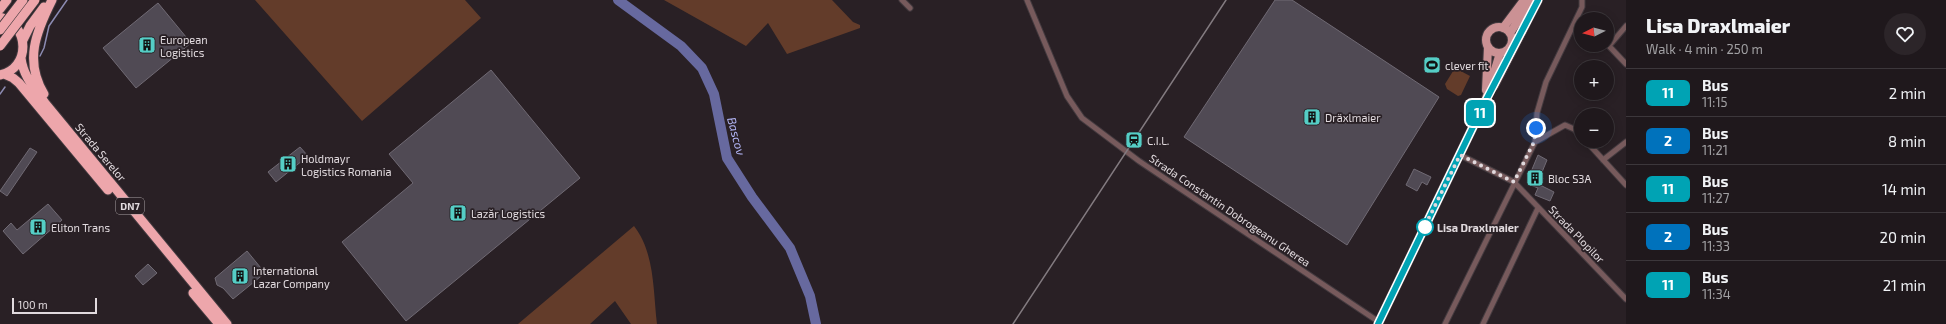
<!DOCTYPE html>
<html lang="en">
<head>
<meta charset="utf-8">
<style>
	:root { --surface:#1f181c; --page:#2c2529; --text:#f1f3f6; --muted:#a1a0a3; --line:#3c373b }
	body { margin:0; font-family:"Exo 2",sans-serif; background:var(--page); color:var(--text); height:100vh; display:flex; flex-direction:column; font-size:15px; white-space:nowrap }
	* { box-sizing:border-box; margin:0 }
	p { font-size:13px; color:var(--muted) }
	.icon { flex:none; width:22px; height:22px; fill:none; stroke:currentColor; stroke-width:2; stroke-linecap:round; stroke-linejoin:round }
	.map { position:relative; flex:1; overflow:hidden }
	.drawer { display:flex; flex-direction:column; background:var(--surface); width:320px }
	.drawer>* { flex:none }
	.badge { padding:0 8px; border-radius:6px; font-size:14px; line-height:26px }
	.needle { width:26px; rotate:264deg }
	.controls { position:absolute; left:1574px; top:12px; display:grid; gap:8px }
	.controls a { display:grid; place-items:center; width:40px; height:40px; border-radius:50%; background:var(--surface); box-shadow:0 2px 10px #0003,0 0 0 1px var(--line); font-size:20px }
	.scale { position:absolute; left:12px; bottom:10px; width:85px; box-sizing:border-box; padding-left:4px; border:2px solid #e1dade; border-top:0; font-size:11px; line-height:14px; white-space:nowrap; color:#e1dade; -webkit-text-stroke:3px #292025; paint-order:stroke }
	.you { position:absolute; width:20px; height:20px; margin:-10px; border:3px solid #fff; border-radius:50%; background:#1a73e8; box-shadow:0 0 0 6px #1a73e833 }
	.map>.badge { position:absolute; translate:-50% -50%; box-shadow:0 0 0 2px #fff }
	.round { display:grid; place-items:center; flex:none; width:42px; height:42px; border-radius:21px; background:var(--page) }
	.head { display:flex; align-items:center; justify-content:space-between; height:68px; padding:0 20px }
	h1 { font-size:19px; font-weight:800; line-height:30px }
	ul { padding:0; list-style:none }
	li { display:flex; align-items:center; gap:12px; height:48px; padding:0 20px; border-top:1px solid var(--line) }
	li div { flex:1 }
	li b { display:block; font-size:15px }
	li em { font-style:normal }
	li .badge { min-width:44px; font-weight:700; text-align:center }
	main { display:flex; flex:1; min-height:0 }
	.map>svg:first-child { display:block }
	.green { fill:#633c2a }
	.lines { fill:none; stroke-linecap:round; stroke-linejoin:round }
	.stream { stroke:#8c8bb2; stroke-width:1.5 }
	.river { stroke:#67699f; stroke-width:10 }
	.building { fill:#504a54; stroke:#706a74 }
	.street-casing { stroke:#433a3f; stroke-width:7 }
	.primary-casing { stroke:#433a3f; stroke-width:10 }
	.highway-casing { stroke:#433a3f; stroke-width:11 }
	.street { stroke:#775a5c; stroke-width:5 }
	.primary { stroke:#cb9194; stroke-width:8 }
	.highway { stroke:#eda6ab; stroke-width:9 }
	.rail { stroke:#837b80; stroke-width:1.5 }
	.highway-bridge-casing { stroke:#433a3f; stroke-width:11; stroke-linecap:butt }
	.highway-bridge { stroke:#eda6ab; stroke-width:9 }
	.line-casing { stroke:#fff; stroke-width:9 }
	.line { stroke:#00a3b4; stroke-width:6 }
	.walk { stroke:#e1dade; stroke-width:4; stroke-dasharray:0 7.2 }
	.stop-dot { fill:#fff; stroke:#00a3b4; stroke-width:2 }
	.labels { text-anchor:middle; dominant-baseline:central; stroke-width:3.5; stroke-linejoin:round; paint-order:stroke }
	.shield { fill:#292025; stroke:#aaa2a6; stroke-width:1 }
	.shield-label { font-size:10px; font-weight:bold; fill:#e1dade }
	.poi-label { font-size:11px; fill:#e1dade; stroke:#292025; text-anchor:start }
	.street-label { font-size:11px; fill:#e1dade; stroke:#292025 }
	.stop-label { font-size:11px; font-weight:bold; fill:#e1dade; stroke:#292025; text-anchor:start }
	.water-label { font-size:12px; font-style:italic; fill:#b4b7f8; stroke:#292025 }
</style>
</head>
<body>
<main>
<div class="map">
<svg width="1626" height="324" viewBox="0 0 1626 324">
	<rect width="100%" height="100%" fill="#292025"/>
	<path class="green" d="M255,0H465L481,18L362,121Z
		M664,0H832L853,22L860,25V28L787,54L768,23L746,46Z
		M1455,68L1470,76L1461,95L1458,96L1447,89L1445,84Z
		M634,226C655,253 653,291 657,324H631L615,301L590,324H518Z"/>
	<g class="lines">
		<path class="stream" d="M40,56L44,48L49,26L67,0
			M0,94L5,87"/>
		<path class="river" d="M618,0L681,46L702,68L714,94L727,158L752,197L790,248L810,296L816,324"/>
	</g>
	<path class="building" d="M1275,0H1292L1439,97L1347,245L1184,137Z
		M158,3L191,43L136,88L103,48Z
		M491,70L580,178L406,321L342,242L413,183L389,154Z
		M300,147L308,156L276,182L268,172Z
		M30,148L37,152L7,196L0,191Z
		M1538,155L1547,160L1540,177L1543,178L1540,185L1554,192L1550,201L1535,195L1538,188L1528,184L1529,179H1528Z
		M1414,169L1431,177L1427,185L1422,182L1417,191L1406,185Z
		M48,204L62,220L23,254L3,231L11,223L17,230Z
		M247,251L265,273L233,299L223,288L217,285L215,278Z
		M148,264L157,273L143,285L135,276Z"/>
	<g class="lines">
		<g class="street-casing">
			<path id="street" d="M902,0L910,8
				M1027,0L1067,96L1082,118L1139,161L1379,322
				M1626,26L1609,46L1626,64
				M1586,141L1626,185
				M1535,142L1565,125L1574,129L1581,136
				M1460,155L1514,182L1626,299
				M1603,160L1626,142
				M1445,324L1535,142L1537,113L1546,82L1582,7V0
				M1483,324L1538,208"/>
		</g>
		<g class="primary-casing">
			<path id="primary" d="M1486 40a13 13 0 1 1 26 0a13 13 0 1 1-26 0Z
				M1503,28L1524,0
				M1510,33L1532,0
				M1494,86L1538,0
				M1486,90L1488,47
				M1378,324L1485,102L1500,53"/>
		</g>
		<g class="highway-casing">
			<path id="highway" d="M0,9L7,0
				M0,17C30,25 31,68 0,75
				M23,40L30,26L44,7
				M21,58C23,76 35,89 45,103L227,324
				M4,74L13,78L19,83L108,190
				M44,94C24,61 36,32 52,0
				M193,293L219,324"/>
		</g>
		<use href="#street" class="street"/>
		<use href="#primary" class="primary"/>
		<use href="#highway" class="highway"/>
		<path class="rail" d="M1013,324L1226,0"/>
		<g class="highway-bridge-casing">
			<path id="highway-bridge" d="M0,30L23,0
				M0,46L35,0"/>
		</g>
		<use href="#highway-bridge" class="highway-bridge"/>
	</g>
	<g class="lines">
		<g class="line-casing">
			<path id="line" d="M1378,324L1485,102L1538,0"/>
		</g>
		<use href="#line" class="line"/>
		<path class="walk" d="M1425,227L1422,232L1460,155L1514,182L1534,142L1536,128"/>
	</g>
	<defs>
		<g id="building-square" transform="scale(0.9)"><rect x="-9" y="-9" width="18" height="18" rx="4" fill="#55cec6" stroke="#292025"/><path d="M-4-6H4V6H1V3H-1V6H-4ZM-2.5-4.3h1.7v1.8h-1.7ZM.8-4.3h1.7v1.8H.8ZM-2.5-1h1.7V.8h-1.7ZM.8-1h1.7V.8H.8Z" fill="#111"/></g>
		<g id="stadium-square" transform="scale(0.9)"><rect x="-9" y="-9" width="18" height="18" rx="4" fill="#55cec6" stroke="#292025"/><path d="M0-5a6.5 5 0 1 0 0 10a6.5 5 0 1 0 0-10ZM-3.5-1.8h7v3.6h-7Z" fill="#111"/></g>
		<g id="station-square" transform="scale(0.9)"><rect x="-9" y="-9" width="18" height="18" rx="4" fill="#55cec6" stroke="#292025"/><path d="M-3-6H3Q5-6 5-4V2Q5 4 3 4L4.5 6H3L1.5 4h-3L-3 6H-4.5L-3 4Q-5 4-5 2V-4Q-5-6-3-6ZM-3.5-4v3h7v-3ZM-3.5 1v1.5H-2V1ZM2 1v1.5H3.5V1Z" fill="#111"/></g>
	</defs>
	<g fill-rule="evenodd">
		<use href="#building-square" x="147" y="45"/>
		<use href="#stadium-square" x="1432" y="65"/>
		<use href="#building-square" x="1312" y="117"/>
		<use href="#station-square" x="1134" y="140"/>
		<use href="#building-square" x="288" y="164"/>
		<use href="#building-square" x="1535" y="178"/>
		<use href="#building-square" x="458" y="213"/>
		<use href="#building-square" x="38" y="227"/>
		<use href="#building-square" x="240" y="276"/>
	</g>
	<circle class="stop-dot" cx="1425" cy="227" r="8"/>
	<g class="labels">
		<rect class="shield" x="116" y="198" width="28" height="16" rx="3"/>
		<g class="shield-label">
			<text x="130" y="206">DN7</text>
		</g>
		<g class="poi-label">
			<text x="160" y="39">European<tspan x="160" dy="13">Logistics</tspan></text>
			<text x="1445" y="65">clever fit</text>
			<text x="1325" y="117">Dräxlmaier</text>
			<text x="1147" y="140">C.I.L.</text>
			<text x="301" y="158">Holdmayr<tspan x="301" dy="13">Logistics Romania</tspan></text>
			<text x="1548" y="178">Bloc S3A</text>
			<text x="471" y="213">Lazăr Logistics</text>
			<text x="51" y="227">Eliton Trans</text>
			<text x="253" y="270">International<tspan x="253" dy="13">Lazar Company</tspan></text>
		</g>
		<g class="street-label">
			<text transform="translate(101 152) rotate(50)">Strada Serelor</text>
			<text transform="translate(1230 210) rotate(34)">Strada Constantin Dobrogeanu Gherea</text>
			<text transform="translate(1577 234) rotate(46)">Strada Plopilor</text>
		</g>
		<g class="stop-label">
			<text x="1437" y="227">Lisa Draxlmaier</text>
		</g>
		<g class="water-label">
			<text transform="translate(737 136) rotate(75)">Bascov</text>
		</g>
	</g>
</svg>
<div class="controls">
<a><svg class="needle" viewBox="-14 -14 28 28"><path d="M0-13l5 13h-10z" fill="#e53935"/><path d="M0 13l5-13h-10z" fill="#a1a0a3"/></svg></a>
<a>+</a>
<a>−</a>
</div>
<div class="scale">100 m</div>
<div class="you" style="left:1536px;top:128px"></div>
<b class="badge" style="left:1480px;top:113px;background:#00a3b4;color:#fff">11</b>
</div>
<section class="drawer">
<div class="head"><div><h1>Lisa Draxlmaier</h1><p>Walk · 4 min · 250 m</p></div><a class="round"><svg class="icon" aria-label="heart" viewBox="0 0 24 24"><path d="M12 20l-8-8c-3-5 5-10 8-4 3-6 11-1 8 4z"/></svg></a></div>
<ul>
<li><span class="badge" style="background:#00a3b4;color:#fff">11</span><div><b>Bus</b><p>11:15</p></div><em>2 min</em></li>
<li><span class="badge" style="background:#0072bc;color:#fff">2</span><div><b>Bus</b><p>11:21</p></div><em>8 min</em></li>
<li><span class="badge" style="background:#00a3b4;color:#fff">11</span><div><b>Bus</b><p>11:27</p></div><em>14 min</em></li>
<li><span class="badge" style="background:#0072bc;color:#fff">2</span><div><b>Bus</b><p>11:33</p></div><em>20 min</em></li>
<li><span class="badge" style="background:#00a3b4;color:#fff">11</span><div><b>Bus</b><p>11:34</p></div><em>21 min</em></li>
</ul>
</section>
</main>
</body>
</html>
